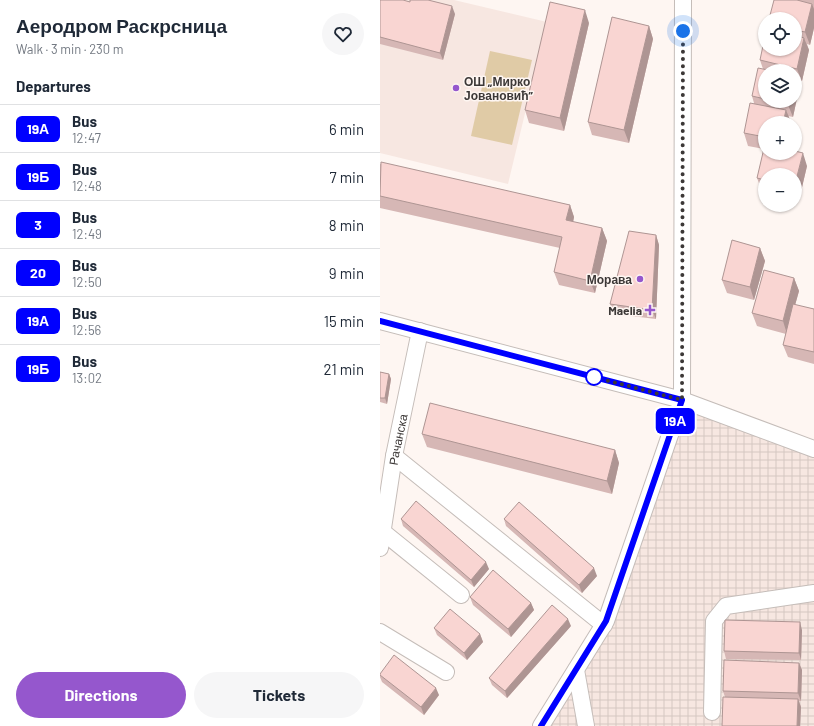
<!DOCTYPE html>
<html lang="en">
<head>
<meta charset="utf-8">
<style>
	:root { --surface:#fff; --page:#f6f6f7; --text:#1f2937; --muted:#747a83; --line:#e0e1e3; --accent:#9557cd }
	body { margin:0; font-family:Barlow,sans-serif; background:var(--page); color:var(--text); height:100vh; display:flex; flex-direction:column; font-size:15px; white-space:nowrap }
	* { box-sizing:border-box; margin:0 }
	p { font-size:13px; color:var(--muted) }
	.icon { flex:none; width:22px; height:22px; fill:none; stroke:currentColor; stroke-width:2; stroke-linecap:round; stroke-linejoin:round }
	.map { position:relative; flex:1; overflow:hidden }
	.sheet { display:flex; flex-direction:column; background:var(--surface); width:380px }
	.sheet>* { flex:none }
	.badge { padding:0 8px; border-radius:6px; font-size:14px; line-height:26px }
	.controls { position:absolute; left:378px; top:12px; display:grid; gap:8px }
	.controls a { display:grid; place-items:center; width:44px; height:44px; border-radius:50%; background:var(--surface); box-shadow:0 1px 3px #0004; font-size:20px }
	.you { position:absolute; width:20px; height:20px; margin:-10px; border:3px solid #fff; border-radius:50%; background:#1a73e8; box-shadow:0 0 0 6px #1a73e833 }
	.map>.badge { position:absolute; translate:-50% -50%; box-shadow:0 0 0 2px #fff }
	h2 { padding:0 16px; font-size:15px; line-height:36px }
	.round { display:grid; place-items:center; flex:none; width:42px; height:42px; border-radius:21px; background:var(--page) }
	.summary { display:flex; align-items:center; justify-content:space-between; height:68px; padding:0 16px }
	h1 { font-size:19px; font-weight:700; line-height:30px }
	.primary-button { display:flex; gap:8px; margin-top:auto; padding:8px 16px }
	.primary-button a { flex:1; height:46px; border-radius:24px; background:var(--accent); color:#fff; font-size:16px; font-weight:700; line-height:46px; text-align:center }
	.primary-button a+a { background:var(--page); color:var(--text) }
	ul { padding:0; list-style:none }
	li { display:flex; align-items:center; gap:12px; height:48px; padding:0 16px; border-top:1px solid var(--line) }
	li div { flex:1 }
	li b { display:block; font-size:15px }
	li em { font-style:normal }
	li .badge { min-width:44px; font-weight:700; text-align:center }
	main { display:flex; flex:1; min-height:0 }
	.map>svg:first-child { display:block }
	.built { fill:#f7e7e1 }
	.industrial { fill:url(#industrial-grid) }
	.green { fill:#e0cba6 }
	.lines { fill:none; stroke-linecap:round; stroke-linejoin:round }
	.minor-casing { stroke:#c5bdb9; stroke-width:18 }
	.minor { stroke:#fff; stroke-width:16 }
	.wall { fill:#d6b7b5; fill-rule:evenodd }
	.shaded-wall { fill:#ae9593 }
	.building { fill:#f9d5d2; stroke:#ae9593 }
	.line-casing { stroke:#fff; stroke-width:9 }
	.line { stroke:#00f; stroke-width:6 }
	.walk { stroke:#3c3837; stroke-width:4; stroke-dasharray:0 7.2 }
	.poi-dot { fill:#9557cd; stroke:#fef6f2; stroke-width:1.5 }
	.stop-dot { fill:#fff; stroke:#00f; stroke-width:2 }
	.labels { text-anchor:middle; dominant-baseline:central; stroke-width:3; stroke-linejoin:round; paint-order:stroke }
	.poi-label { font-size:12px; font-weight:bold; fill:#3c3837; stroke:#fef6f2; text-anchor:end }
	.street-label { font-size:12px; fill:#3c3837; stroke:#fef6f2 }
</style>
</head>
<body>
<main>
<section class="sheet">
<div class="summary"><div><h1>Аеродром Раскрсница</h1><p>Walk · 3 min · 230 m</p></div><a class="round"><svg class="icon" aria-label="heart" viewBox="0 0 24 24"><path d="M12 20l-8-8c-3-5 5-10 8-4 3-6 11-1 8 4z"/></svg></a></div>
<h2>Departures</h2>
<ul>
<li><span class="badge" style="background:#00f;color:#fff">19А</span><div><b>Bus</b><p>12:47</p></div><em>6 min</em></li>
<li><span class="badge" style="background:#00f;color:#fff">19Б</span><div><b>Bus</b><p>12:48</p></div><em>7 min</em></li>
<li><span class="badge" style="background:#00f;color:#fff">3</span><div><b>Bus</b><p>12:49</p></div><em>8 min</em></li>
<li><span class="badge" style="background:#00f;color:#fff">20</span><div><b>Bus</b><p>12:50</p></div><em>9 min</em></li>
<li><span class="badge" style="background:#00f;color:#fff">19А</span><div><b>Bus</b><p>12:56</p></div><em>15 min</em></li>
<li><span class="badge" style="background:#00f;color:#fff">19Б</span><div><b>Bus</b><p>13:02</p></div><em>21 min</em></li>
</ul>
<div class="primary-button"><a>Directions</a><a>Tickets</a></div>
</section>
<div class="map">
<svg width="434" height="726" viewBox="0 0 434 726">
	<defs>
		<pattern id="industrial-grid" width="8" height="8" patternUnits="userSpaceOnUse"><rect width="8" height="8" fill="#f7e7e1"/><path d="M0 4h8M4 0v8" fill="none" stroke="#d5c7c2"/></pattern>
	</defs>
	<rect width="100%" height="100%" fill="#fef6f2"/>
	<path class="built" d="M0,0H74L167,22L128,184L0,153Z"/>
	<path class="industrial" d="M302,400L434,449V726H161L226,621Z"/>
	<path class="green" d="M110,51L152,60L132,145L91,136Z"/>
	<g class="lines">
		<g class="minor-casing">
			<g id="minor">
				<path d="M0,321L302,400L434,449"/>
				<path d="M14,456L224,625"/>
				<path d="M3,532L81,595"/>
				<path id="s1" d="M0,548L14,456L40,331"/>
				<path d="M0,632L66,672"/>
				<path d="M196,670L206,726"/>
				<path d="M332,712L334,621L346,606L434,593"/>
				<path d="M161,726L226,621L302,400L303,0"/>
			</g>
		</g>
		<use href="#minor" class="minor"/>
	</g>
	<path class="wall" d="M0,0L75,14L63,60L0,44Z
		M394,0H434V28L430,45L427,44L429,50L422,81L416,80L419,89L413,117L408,116L411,122L385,123V153L427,166L419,200L415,199V175H385V192L382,191L377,178L384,149L368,146L364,133L374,103L372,96L383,69L380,60L415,49V19ZM385,71H415V101H385Z
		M209,23L184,131L149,123L145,110Z
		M269,26L273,39L249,143L212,135L208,122Z
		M0,164L190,205L194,217L193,222L222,228L227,241L215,293L179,285L174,272L180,248L0,208Z
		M276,235L279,245L276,319L234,314L230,304Z
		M380,248L385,261L374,300L347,293L342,280Z
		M414,278L419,291L415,305L434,309V364L408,357L403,345L406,334L377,326L372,313Z
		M0,372L9,374L11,379L7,404L0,402Z
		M42,434L235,450L239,463L232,494L47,447Z
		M21,519L109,569L94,587L23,526Z
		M124,519L217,576L202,593L126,526Z
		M90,597L151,603L154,610L131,637L93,605Z
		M191,626L127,698L112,685L109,678Z
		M54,628L100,634L103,642L87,660L57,635Z
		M422,630L421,660L346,659L344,651Z
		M419,663L422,670L421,701H419L421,707L420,726H342L345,697L343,691Z
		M0,674L59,695L44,715L2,682L0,677Z"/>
	<path class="shaded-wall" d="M432,4L434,9V28L430,45L425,32Z
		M72,6L75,14L63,60L60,53Z
		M205,10L209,23L184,131L180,118Z
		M269,26L273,39L249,143L244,130Z
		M424,38L429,50L422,81L417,69Z
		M415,77L419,89L413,117L408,105L409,101H415Z
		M406,110L411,122V123H403Z
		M423,153L427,166L419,200L415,189V184Z
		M190,205L194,217L191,233L186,220Z
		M222,228L227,241L215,293L210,281Z
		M276,235L279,245L276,319L272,310Z
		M380,248L385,261L374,300L370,287Z
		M414,278L419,291L407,334L403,321Z
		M9,374L11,379L7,404L5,398Z
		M235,450L239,463L232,494L227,481Z
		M106,562L109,569L94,587L91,580Z
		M214,568L217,576L202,593L199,585Z
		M151,603L154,610L131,637L128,629Z
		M188,619L191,626L127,698L125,691Z
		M420,622L422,630L421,660L419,653Z
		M100,634L103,642L87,660L84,653Z
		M419,663L422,670L421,701L418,693Z
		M56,688L59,695L44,715L41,707Z
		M418,699L421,707L420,726H417Z"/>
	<path class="building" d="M0,0H23L30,2V0H48L72,6L60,53L0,37Z
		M394,0H417L432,4L425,32L415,30V19H389Z
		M170,2L205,10L180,118L145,110Z
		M232,17L269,26L244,130L208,122Z
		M415,35L424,38L417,69L380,60L385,36V49H415Z
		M378,68L393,71H385V99L372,96Z
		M392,101H409L408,105Z
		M370,103L406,110L403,123H385V137L364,133Z
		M385,144V153H415V151L423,153L415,184V175H385V180L377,178Z
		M1,162L190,205L186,220L222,228L210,281L174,272L182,237L0,196Z
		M249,231L276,235L272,310L230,304Z
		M352,240L380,248L370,287L342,280Z
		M384,270L414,278L403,321L372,313Z
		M413,304L434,309V352L403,345Z
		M0,372L9,374L5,398H0Z
		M50,403L235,450L227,481L42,434Z
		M36,501L106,562L91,580L21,519Z
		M139,502L214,568L199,585L124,519Z
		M113,570L151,603L128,629L90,597Z
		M172,605L188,619L125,691L109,678Z
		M70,609L100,634L84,653L54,628Z
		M345,620L420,622L419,653L344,651Z
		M14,655L56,688L41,707L0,675V674Z
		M344,660L419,663L418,693L343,691Z
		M343,697L418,699L417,726H342Z"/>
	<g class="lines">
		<g class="line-casing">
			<path id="line" d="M0,321L302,400L226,621L161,726"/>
		</g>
		<use href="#line" class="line"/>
		<path class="walk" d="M214,377L302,400L303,31"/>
	</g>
	<g class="poi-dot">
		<circle cx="76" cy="88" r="4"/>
		<circle cx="260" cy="279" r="4"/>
		<path d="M268 304h4v4h4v4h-4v4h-4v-4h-4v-4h4z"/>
	</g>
	<circle class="stop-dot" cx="214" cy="377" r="8"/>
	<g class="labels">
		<g class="poi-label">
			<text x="84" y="81" text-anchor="start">ОШ „Мирко<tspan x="84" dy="14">Јовановић”</tspan></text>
			<text x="252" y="279">Морава</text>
			<text x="262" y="310">Maelia</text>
		</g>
		<g class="street-label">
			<text stroke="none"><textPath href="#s1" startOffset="110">Рачанска</textPath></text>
		</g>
	</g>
</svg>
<div class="controls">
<a><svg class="icon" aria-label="locate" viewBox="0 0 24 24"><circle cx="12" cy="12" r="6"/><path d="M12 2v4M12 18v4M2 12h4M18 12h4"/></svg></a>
<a><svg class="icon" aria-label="layers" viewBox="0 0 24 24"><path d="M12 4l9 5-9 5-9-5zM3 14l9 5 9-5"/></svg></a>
<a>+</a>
<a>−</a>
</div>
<div class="you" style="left:303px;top:31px"></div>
<b class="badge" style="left:295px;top:421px;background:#00f;color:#fff">19А</b>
</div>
</main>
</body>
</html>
